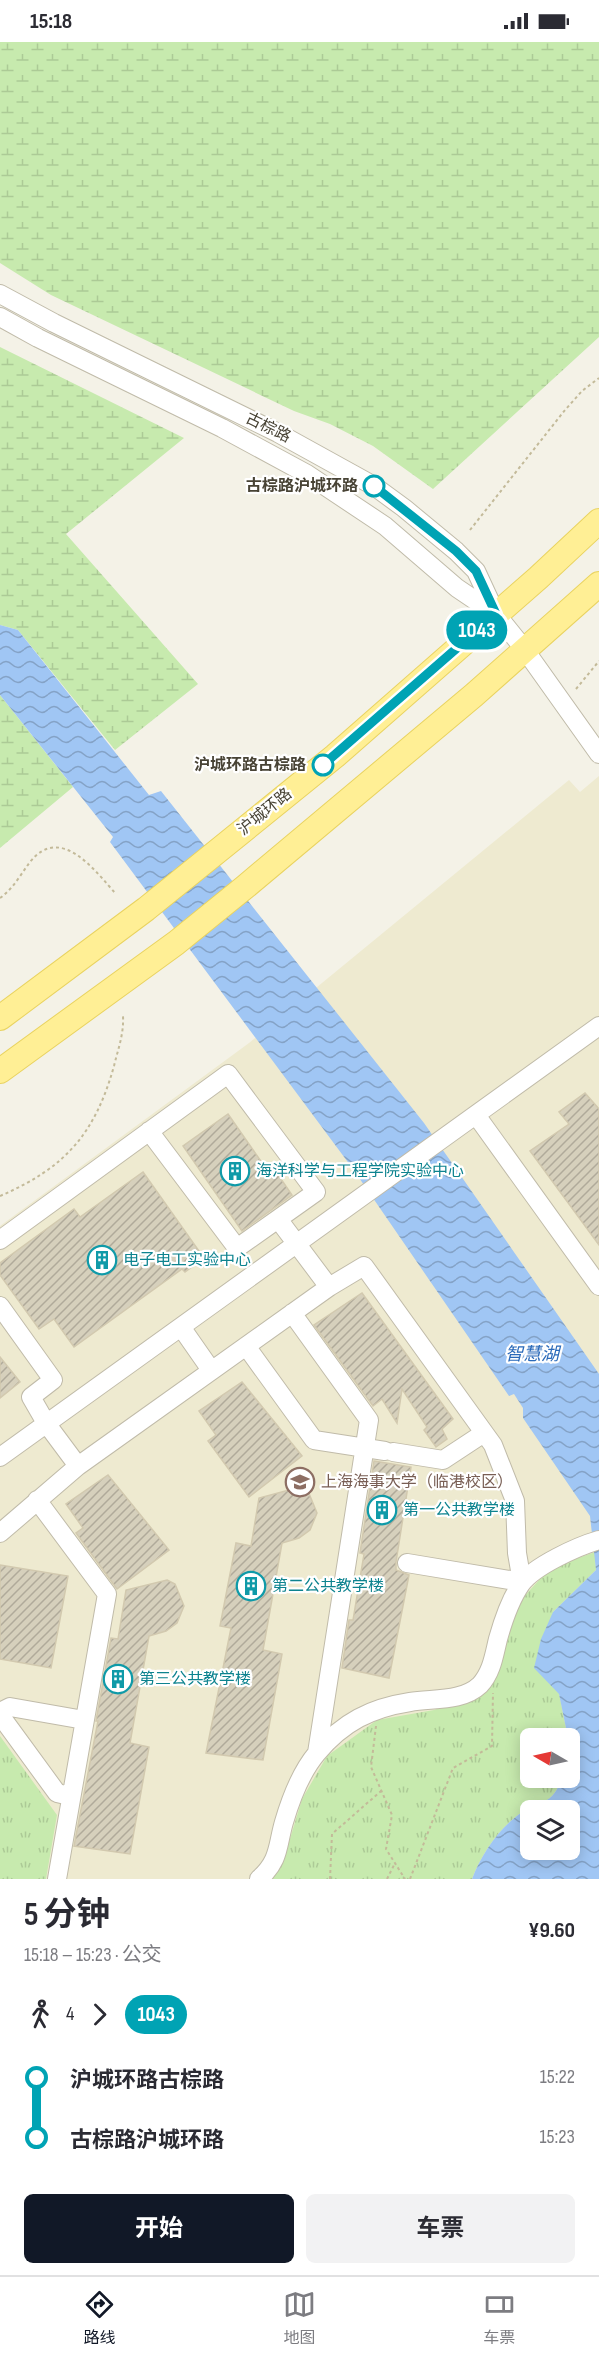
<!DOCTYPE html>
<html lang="zh">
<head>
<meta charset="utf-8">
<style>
	:root { --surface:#fff; --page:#f2f2f3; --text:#2b2b33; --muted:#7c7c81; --line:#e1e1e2; --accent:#111827 }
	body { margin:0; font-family:"Sofia Sans Condensed","Noto Sans SC",sans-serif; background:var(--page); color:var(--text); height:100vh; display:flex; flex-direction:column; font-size:22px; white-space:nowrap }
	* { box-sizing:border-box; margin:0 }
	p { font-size:20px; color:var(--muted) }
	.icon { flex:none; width:33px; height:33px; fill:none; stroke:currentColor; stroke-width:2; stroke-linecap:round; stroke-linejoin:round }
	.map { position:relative; height:1837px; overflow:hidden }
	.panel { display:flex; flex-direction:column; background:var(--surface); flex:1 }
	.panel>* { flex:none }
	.badge { padding:0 12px; border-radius:20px; font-size:21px; line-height:39px }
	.needle { width:39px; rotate:279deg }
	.controls { position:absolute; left:520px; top:1686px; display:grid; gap:12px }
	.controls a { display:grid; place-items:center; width:60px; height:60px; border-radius:9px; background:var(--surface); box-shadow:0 3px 15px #0003; font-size:30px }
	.map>.badge { position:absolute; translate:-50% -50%; box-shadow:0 0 0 3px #fff }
	.legs { display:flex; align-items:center; gap:9px; height:66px; padding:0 24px; font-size:20px }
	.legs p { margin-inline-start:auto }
	.headline { display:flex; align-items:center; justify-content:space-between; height:102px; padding:0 24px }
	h1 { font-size:33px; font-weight:700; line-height:45px }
	.action { display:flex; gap:12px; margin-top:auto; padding:12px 24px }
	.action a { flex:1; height:69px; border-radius:9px; background:var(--accent); color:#fff; font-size:24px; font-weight:700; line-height:69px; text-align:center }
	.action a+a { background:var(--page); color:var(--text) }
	ul { padding:0 24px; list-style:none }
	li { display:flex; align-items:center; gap:21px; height:60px; font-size:22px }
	li i { display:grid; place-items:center; width:9px; height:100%; margin:0 8px; background:currentColor }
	li i::after { content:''; width:15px; height:15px; margin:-8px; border:4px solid; border-radius:50%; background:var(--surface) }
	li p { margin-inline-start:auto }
	li:first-child i { background:linear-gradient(#0000 50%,currentColor 0) }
	li:last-child i { background:linear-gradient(currentColor 50%,#0000 0) }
	.status { display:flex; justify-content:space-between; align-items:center; height:42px; padding:0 30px; background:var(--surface); direction:ltr }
	.status svg { height:16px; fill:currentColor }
	.tabs { display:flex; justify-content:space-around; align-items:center; height:84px; border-top:2px solid var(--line); background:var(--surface); font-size:16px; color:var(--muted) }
	.tabs a { display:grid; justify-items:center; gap:3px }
	.tabs .selected { color:var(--accent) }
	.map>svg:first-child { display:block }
	.education { fill:#eeead0; fill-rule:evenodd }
	.grass { fill:url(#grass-tufts) }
	.wetland { fill:url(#wetland-marsh) }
	.water { fill:url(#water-waves); fill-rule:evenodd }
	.building { fill:url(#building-hatch); stroke:#d2c9af; stroke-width:1.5 }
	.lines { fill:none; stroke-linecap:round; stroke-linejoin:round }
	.minor-casing { stroke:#c0bba9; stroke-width:20 }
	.major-casing { stroke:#e9d360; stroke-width:26 }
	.path { stroke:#c3ba99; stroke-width:2; stroke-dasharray:3 3; stroke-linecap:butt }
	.minor { stroke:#fff; stroke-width:18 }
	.major { stroke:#ffef95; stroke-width:24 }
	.line-1-casing { stroke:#fff; stroke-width:14 }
	.line-1 { stroke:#00a3b4; stroke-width:9 }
	.stop-1-dot { fill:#fff; stroke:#00a3b4; stroke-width:3 }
	.labels { text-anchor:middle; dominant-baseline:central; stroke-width:4.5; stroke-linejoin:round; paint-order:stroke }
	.street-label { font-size:16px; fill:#484335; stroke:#fff }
	.stop-label { font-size:16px; font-weight:bold; fill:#484335; stroke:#fff; text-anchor:end }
	.culture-label { font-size:16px; fill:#0d838f; stroke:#fff; text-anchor:start }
	.education-label { font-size:16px; fill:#785e54; stroke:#fff; text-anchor:start }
	.water-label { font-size:18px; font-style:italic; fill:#2969b9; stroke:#fff }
</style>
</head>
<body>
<div class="status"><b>15:18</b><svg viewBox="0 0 49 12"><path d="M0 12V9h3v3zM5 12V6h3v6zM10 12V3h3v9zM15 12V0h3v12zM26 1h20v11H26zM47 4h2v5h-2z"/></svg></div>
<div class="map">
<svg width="599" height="1837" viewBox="0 0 599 1837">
	<defs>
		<pattern id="grass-tufts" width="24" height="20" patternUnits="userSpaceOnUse" patternTransform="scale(1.5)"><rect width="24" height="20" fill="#c7eaae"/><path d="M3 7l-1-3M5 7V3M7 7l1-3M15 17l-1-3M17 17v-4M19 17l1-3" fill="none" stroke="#acca96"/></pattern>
		<pattern id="wetland-marsh" width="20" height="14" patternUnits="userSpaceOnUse" patternTransform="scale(1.5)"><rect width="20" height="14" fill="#c7eaae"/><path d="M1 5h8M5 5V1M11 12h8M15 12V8" fill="none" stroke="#acca96"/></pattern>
		<pattern id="water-waves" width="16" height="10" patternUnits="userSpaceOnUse" patternTransform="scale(1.5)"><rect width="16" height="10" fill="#a0c6f4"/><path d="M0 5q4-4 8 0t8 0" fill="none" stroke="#84a2c6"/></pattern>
		<pattern id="building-hatch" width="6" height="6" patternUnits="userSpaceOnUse" patternTransform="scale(1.5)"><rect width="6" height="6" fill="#d6d0bc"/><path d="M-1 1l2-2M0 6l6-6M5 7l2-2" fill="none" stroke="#b0aa9a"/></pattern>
	</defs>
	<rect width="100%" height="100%" fill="#f4f2e7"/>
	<path class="education" d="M599,734V1837H0V1184L249,1001L569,738L580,750ZM531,1696H570V1736H531ZM531,1768H570V1808H531Z"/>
	<path class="grass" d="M595,1510L596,1528L553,1570L559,1651L568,1696H531V1736H561C555,1763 536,1760 518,1773C497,1789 481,1813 472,1837H268L283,1820L302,1757L327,1714L377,1678L434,1668L471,1653L519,1560L550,1526Z
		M0,1694L57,1773L46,1837H0Z"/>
	<path class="wetland" d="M0,0H599V295L433,447L373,404L330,382L294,369L51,253L0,221Z
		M0,305L184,396L66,492L198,642L115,708L18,588L0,583Z
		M0,653L73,745L0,806Z"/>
	<path class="water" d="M0,583L18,588L149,753L161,749L424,1081L599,1332V1837H472C481,1813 497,1789 518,1773C536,1760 555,1763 561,1736H570V1696H568L559,1652L534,1626L541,1597L553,1570L596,1528L590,1474L523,1376V1366L514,1352L509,1354L353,1127L110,800L113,795L0,653ZM531,1768H570V1808H531Z"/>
	<path class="building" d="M585,1051L599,1067V1203L530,1109L569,1082L559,1070Z
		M228,1072L272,1135L277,1131L292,1153L242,1189L183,1104Z
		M143,1130L204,1216L185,1230L182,1227L74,1305L54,1277L39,1287L0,1233V1221L74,1167L80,1175Z
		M362,1251L453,1377L442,1387L447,1397L436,1405L424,1388L427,1385L402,1347L397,1381L382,1357L373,1364L314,1283Z
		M0,1315L20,1340L0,1356Z
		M242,1340L302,1414L249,1455L208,1399L216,1393L199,1369Z
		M374,1419L411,1425L396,1520V1528L409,1533L389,1636L342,1626L349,1578H353L364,1512L360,1511Z
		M108,1433L169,1508L117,1547L76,1491L83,1486L66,1462Z
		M300,1445L308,1449L317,1471L310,1488L299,1496L282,1501L263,1608L282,1612L263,1718L206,1711L231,1586L220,1584L236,1501L251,1504L259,1456Z
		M0,1523L68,1534L51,1626L0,1617Z
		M167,1538L175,1542L184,1564L177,1581L166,1589L149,1594L130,1701L149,1705L130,1812L74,1804L98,1679H96L111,1596L118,1597L126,1548Z"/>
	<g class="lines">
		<g class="minor-casing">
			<path id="minor" d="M0,252L54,281L278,391L374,444L404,466L456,509L476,529L496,572L525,608L599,712
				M0,275L38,296L222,386L307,432L385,484L457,546L494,571
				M476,1073L599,1244
				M149,1089L237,1206L278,1177
				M0,1198L228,1032L316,1150L278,1177L329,1245L78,1424L0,1491
				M329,1245L364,1224L493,1403L515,1459L517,1511L522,1540L407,1521
				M0,1264L53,1338L31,1355L46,1381L78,1424
				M292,1271L369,1378L317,1711
				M181,1285L211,1328
				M246,1304L314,1398L385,1409
				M393,1410L443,1418L484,1391
				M0,1415L599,984
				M37,1458L107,1552L57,1837
				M0,1670L10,1665L84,1678
				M0,1673L57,1751L70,1754
				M259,1837C280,1818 277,1804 284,1780C291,1756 301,1730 317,1711C343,1680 371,1666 410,1660C433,1656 462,1660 480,1643C492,1630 494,1613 498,1597C503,1579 510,1558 521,1542C534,1524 578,1504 599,1498"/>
		</g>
		<g class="major-casing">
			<path id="major" d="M0,976L146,867L335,714L538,536L599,479
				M0,1029L176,901L245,845L474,653L599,542"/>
		</g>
		<path class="path" d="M470,488L565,368L582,349L599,336
			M576,647L599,619
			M0,856C13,847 21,832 30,820C61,781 96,830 116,852
			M0,1154C65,1126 95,1092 114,1024C118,1007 124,992 123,974
			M376,1684L371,1725L392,1773L386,1807L405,1837
			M330,1837L332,1792L381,1749
			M387,1837L395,1821
			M410,1837L453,1726L492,1704L493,1651"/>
		<use href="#minor" class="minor"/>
		<use href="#major" class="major"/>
	</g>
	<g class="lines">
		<g class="line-1-casing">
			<path id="line-1" d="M323,723L496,572L476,529L456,509L374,444"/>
		</g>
		<use href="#line-1" class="line-1"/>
	</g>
	<defs>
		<g id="building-ring" transform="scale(1.5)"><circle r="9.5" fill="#fff" stroke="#0f9aa8" stroke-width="1.5"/><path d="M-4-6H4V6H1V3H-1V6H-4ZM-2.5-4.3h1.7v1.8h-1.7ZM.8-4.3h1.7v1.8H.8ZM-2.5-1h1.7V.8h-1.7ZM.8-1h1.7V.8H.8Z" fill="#0f9aa8"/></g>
		<g id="university-ring" transform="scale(1.5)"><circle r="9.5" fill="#fff" stroke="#8d6e63" stroke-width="1.5"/><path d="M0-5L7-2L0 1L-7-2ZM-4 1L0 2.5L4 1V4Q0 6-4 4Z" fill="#8d6e63"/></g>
	</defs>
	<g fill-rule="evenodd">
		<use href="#building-ring" x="235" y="1129"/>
		<use href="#building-ring" x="102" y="1218"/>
		<use href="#university-ring" x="300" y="1440"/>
		<use href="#building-ring" x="382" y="1468"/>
		<use href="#building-ring" x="251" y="1544"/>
		<use href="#building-ring" x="118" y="1637"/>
	</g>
	<g class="stop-1-dot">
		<circle cx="374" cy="444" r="10"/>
		<circle cx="323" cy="723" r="10"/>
	</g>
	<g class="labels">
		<g class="street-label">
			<text transform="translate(268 386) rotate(26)">古棕路</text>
			<text transform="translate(265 770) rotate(-39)">沪城环路</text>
		</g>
		<g class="stop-label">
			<text x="358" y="444">古棕路沪城环路</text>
			<text x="306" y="723">沪城环路古棕路</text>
		</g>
		<g class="culture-label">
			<text x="256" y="1129">海洋科学与工程学院实验中心</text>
			<text x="123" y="1218">电子电工实验中心</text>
			<text x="403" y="1468">第一公共教学楼</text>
			<text x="272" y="1544">第二公共教学楼</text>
			<text x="139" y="1637">第三公共教学楼</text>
		</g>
		<g class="education-label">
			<text x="321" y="1440">上海海事大学（临港校区）</text>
		</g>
		<g class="water-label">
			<text x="532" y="1312">智慧湖</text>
		</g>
	</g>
</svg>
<div class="controls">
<a><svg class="needle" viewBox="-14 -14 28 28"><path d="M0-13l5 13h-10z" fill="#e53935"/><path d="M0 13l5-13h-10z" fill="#7c7c81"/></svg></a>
<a><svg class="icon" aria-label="layers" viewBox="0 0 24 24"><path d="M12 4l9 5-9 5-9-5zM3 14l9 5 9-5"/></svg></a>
</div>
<b class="badge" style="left:477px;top:588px;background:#00a3b4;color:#fff">1043</b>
</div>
<section class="panel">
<div class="headline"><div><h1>5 分钟</h1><p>15:18 – 15:23 · 公交</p></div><b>¥9.60</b></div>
<div class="legs"><svg class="icon" aria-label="walk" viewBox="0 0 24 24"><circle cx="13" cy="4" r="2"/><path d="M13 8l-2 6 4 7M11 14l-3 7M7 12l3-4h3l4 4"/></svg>4<svg class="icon" aria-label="forward" viewBox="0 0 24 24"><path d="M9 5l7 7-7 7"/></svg><b class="badge" style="background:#00a3b4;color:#fff">1043</b></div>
<ul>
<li><i style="color:#00a3b4"></i><b>沪城环路古棕路</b><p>15:22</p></li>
<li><i style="color:#00a3b4"></i><b>古棕路沪城环路</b><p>15:23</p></li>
</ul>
<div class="action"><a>开始</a><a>车票</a></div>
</section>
<nav class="tabs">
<a class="selected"><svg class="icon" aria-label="directions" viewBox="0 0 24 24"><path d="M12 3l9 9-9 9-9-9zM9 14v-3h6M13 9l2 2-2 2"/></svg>路线</a>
<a><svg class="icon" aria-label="map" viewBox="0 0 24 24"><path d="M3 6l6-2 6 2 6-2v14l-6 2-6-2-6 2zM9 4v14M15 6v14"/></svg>地图</a>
<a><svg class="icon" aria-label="tickets" viewBox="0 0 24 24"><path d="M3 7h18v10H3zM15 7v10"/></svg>车票</a>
</nav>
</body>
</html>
